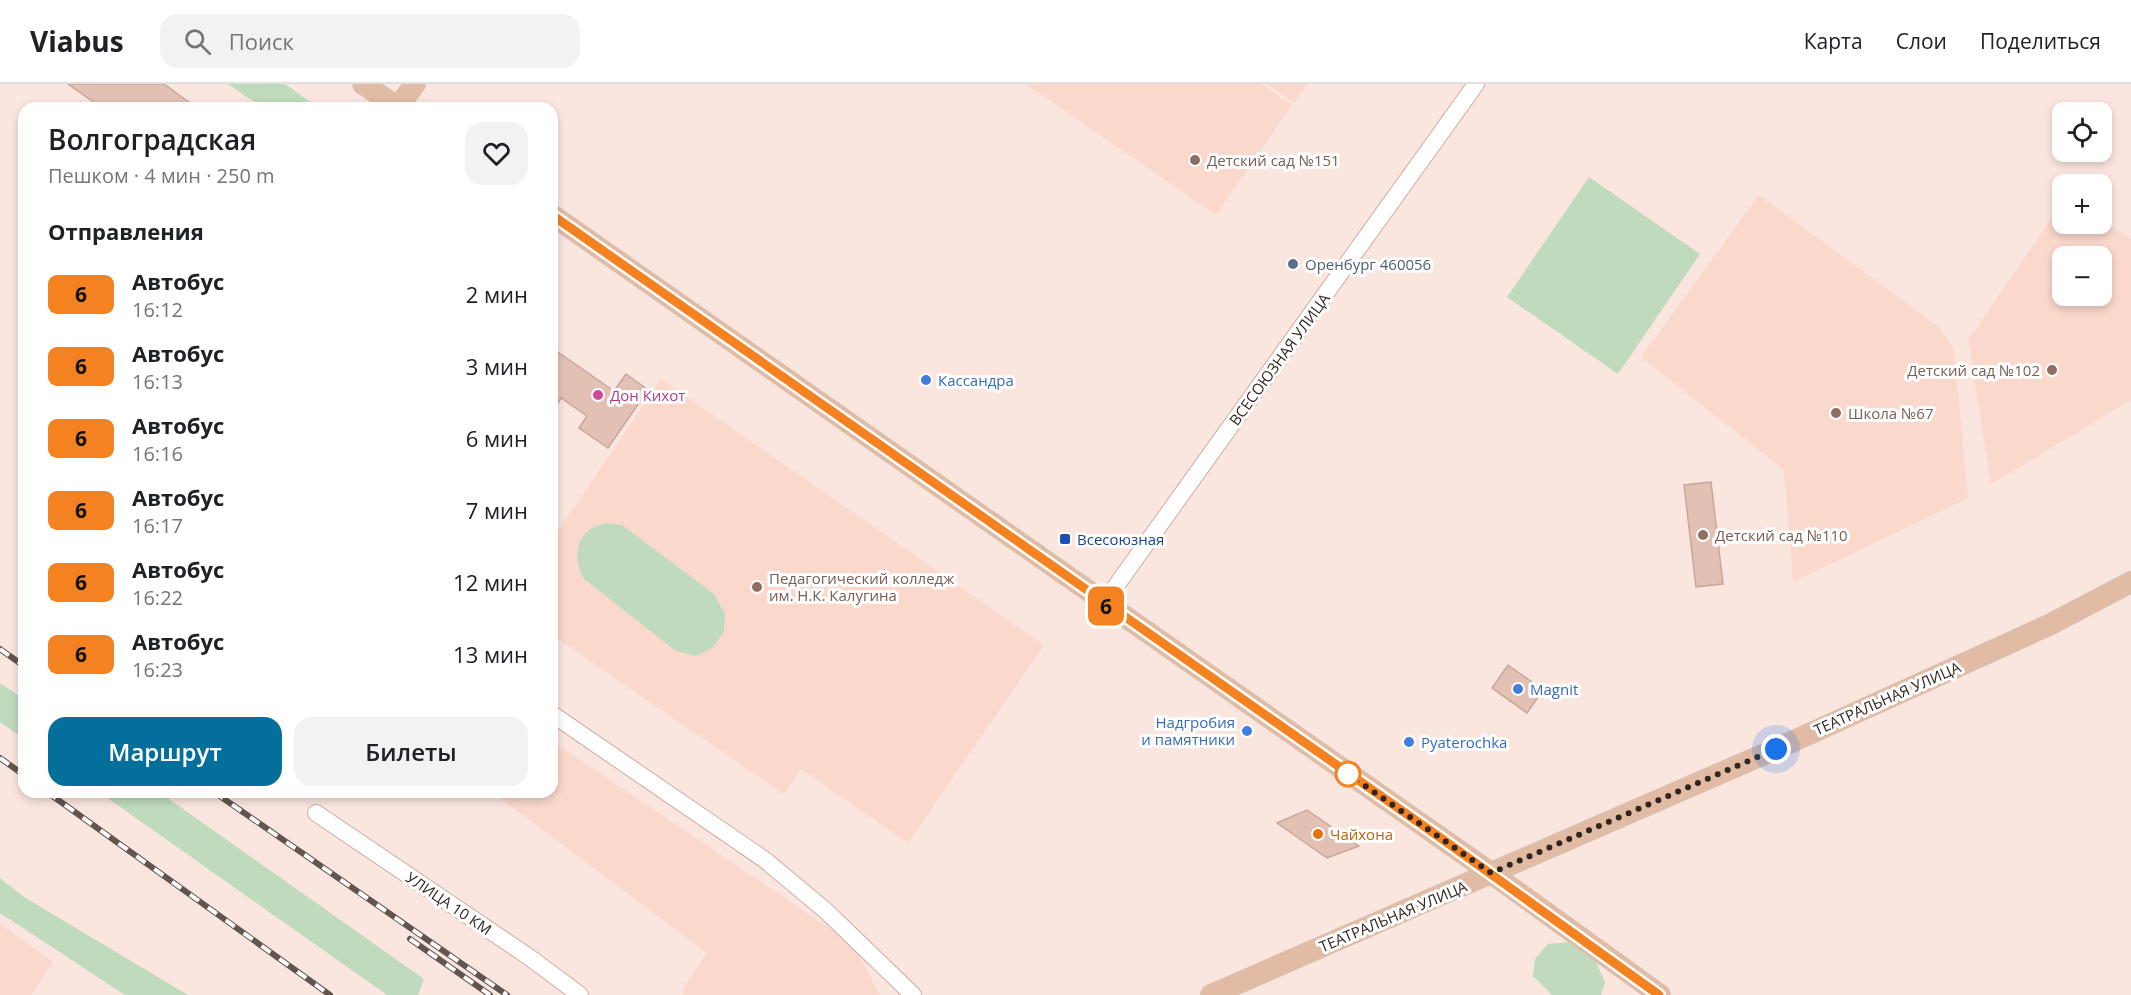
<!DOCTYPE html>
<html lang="ru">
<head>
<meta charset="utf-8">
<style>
	:root { --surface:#fff; --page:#f2f2f2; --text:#202124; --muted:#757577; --line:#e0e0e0; --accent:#046f9b }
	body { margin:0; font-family:"Open Sans",sans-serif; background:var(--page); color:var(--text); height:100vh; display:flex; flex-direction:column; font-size:22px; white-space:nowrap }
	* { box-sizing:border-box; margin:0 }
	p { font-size:20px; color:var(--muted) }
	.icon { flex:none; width:33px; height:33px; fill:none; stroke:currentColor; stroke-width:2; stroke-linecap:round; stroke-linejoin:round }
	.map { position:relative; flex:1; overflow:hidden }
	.sheet { position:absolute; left:18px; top:18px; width:540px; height:696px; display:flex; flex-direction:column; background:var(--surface); border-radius:18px; box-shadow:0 3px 9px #0003 }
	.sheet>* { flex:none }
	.badge { padding:0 12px; border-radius:9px; font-size:21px; line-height:39px }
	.controls { position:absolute; left:2052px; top:18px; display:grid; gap:12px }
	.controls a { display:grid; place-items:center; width:60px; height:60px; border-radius:12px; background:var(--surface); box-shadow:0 3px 9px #0003; font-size:30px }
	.you { position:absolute; width:30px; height:30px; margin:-15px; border:4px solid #fff; border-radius:50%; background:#1a73e8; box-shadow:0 0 0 9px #1a73e833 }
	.map>.badge { position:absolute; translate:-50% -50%; box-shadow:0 0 0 3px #fff }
	h2 { padding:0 30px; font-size:22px; line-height:54px }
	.round { display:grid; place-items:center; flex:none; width:63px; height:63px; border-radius:18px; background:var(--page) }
	.overview { display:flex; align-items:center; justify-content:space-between; height:102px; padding:0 30px }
	h1 { font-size:28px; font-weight:600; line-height:45px }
	.button { display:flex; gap:12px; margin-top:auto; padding:12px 30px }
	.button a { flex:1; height:69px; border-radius:18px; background:var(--accent); color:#fff; font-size:24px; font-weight:600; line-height:69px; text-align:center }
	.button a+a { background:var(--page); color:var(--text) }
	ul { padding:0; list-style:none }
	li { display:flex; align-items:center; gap:18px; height:72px; padding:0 30px }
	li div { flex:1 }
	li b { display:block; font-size:22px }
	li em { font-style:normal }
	li .badge { min-width:66px; font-weight:700; text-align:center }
	header { display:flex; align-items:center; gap:36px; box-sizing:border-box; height:84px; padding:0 30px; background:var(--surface); border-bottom:2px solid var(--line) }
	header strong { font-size:28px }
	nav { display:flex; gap:33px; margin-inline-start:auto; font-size:21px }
	.search { width:420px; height:54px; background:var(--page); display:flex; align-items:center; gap:15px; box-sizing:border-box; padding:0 21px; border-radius:18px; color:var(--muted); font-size:22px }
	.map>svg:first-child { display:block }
	.built { fill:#fad8cc; fill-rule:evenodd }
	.green { fill:#bfdabd }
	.building { fill:#e2c0b4; stroke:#c8a79b; stroke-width:1.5 }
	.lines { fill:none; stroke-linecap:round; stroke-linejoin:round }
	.minor-casing { stroke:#cdaca0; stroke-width:18 }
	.major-casing { stroke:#cecbc9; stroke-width:22 }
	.minor { stroke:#fff; stroke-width:16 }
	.major { stroke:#e1bba3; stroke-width:21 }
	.rail-casing { stroke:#62544f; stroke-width:6 }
	.rail { stroke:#fff; stroke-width:4; stroke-dasharray:11; stroke-linecap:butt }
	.line-casing { stroke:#fff; stroke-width:14 }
	.line { stroke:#f58220; stroke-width:9 }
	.walk { stroke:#312520; stroke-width:6; stroke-dasharray:0 10.8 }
	.education-dot { fill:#8d6e63; stroke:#fff; stroke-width:2 }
	.service-dot { fill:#5c6f8a; stroke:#fff; stroke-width:2 }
	.shop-dot { fill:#3f7fe0; stroke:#fff; stroke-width:2 }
	.hotel-dot { fill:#d1479c; stroke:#fff; stroke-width:2 }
	.transit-dot { fill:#1a4fb4; stroke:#fff; stroke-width:2 }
	.stop-dot { fill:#fff; stroke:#f58220; stroke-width:3 }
	.food-dot { fill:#e8710a; stroke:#fff; stroke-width:2 }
	.labels { text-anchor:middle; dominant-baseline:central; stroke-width:6; stroke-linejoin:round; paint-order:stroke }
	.education-label { font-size:15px; fill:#785e54; stroke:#fff; text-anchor:start }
	.service-label { font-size:15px; fill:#4e5e75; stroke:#fff; text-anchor:start }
	.street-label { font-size:15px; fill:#312520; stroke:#fff }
	.shop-label { font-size:15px; fill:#366cbe; stroke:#fff; text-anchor:start }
	.hotel-label { font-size:15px; fill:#b23c85; stroke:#fff; text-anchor:start }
	.transit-label { font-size:15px; fill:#164399; stroke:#fff; text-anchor:start }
	.food-label { font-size:15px; fill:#c56008; stroke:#fff; text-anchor:start }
</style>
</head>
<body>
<header>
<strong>Viabus</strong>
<div class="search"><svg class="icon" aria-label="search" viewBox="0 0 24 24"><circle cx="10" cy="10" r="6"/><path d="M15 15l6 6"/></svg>Поиск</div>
<nav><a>Карта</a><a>Слои</a><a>Поделиться</a></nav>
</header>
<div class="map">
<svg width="2131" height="911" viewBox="0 0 2131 911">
	<rect width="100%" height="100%" fill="#fbe6df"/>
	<path class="built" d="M1026,0H1261L1292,21L1216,131Z
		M1267,0H1307L1294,19Z
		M1759,111L1939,243L1954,265L1968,414L1793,498L1784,386L1641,273Z
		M2062,119V140H2102V137L2131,155V316L1991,400L1968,256ZM2102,172V212H2062V172Z
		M661,295L1044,561L908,759L801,685L784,710L552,551V456Z
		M552,657L853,860L880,911H683V904L707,869L492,708H552Z
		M0,840L53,878L31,911H0Z"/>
	<path class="green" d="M228,0H285L310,18L306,24H263Z
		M1589,93L1700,170L1618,290L1507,213Z
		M605,439L622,441L714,510L725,530L724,548L712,564L696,572L676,567L584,495C576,480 573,460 588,447C592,443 600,441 605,439Z
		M0,599L24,615V655L0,638Z
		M99,708H159L424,895L418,911H387Z
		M0,794L24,813L188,911H125L0,829Z
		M1568,858L1596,878L1605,898L1601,911H1552L1533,892L1535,875L1548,860Z"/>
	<path class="building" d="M68,0H164L197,24H102Z
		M552,264L614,307L626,290L648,306L608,364L579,344L587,332L561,314L552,328Z
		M1711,398L1723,500L1696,503L1684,401Z
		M1508,581L1543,606L1527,629L1492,604Z
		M1307,726L1359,762L1327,774L1277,739Z"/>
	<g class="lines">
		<g class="minor-casing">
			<path id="minor" d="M1103,520L1476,0
				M552,630L765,776L826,827L913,911
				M316,729L529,873L580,911"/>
		</g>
		<g class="major-casing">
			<path id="major" d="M363,0L399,24
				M398,23L415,0
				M552,131L1491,789L1660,911
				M1211,911L1776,665L2049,541L2131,498"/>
		</g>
		<use href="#minor" class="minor"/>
		<use href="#major" class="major"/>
		<g class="rail-casing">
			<path id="rail" d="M0,565L24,582
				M0,674L24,691
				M47,708L330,911
				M214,708L507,911
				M410,855L490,911"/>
		</g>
		<use href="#rail" class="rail"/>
	</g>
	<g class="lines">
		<g class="line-casing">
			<path id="line" d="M552,131L1438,752L1659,911"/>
		</g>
		<use href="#line" class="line"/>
		<path class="walk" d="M1348,690L1491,789L1776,665"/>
	</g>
	<g class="education-dot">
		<circle cx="1195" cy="76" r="6"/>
		<circle cx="2052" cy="286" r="6"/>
		<circle cx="1836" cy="329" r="6"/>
		<circle cx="1703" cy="451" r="6"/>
		<circle cx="757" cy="503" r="6"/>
	</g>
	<circle class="service-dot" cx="1293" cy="180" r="6"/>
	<g class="shop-dot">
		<circle cx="926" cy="296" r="6"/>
		<circle cx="1518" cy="605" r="6"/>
		<circle cx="1247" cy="647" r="6"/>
		<circle cx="1409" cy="658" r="6"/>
	</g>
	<circle class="hotel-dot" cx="598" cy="311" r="6"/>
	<rect class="transit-dot" x="1059" y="449" width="12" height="12" rx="3"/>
	<circle class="stop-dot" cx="1348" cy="690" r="12"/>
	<circle class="food-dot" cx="1318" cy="750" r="6"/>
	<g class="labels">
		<g class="education-label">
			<text x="1207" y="76">Детский сад №151</text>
			<text x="2040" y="286" text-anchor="end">Детский сад №102</text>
			<text x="1848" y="329">Школа №67</text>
			<text x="1715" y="451">Детский сад №110</text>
			<text x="769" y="494">Педагогический колледж<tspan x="769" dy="17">им. Н.К. Калугина</tspan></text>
		</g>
		<g class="service-label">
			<text x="1305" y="180">Оренбург 460056</text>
		</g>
		<g class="street-label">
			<text transform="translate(1279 275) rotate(-54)">ВСЕСОЮЗНАЯ УЛИЦА</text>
			<text transform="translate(1887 614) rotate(-24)">ТЕАТРАЛЬНАЯ УЛИЦА</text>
			<text transform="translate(449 819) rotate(34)">УЛИЦА 10 КМ</text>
			<text transform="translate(1393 832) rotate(-23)">ТЕАТРАЛЬНАЯ УЛИЦА</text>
		</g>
		<g class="shop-label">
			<text x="938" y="296">Кассандра</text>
			<text x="1530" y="605">Magnit</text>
			<text x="1235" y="638" text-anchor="end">Надгробия<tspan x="1235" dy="17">и памятники</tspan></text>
			<text x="1421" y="658">Pyaterochka</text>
		</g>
		<g class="hotel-label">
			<text x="610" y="311">Дон Кихот</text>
		</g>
		<g class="transit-label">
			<text x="1077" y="455">Всесоюзная</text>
		</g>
		<g class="food-label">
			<text x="1330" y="750">Чайхона</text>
		</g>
	</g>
</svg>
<div class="controls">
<a><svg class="icon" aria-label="locate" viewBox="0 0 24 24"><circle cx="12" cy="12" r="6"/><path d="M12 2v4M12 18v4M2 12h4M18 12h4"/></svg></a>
<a>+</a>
<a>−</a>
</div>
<div class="you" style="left:1776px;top:665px"></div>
<b class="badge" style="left:1106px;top:522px;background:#f58220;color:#111">6</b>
<section class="sheet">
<div class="overview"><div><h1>Волгоградская</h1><p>Пешком · 4 мин · 250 m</p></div><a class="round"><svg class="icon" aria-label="heart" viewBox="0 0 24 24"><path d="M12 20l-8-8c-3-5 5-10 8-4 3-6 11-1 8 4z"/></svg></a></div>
<h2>Отправления</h2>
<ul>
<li><span class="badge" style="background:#f58220;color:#111">6</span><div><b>Автобус</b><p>16:12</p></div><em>2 мин</em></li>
<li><span class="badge" style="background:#f58220;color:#111">6</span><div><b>Автобус</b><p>16:13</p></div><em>3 мин</em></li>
<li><span class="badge" style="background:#f58220;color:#111">6</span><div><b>Автобус</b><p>16:16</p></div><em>6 мин</em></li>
<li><span class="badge" style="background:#f58220;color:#111">6</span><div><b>Автобус</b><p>16:17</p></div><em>7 мин</em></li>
<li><span class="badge" style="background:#f58220;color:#111">6</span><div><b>Автобус</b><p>16:22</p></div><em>12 мин</em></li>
<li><span class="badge" style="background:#f58220;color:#111">6</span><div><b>Автобус</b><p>16:23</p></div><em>13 мин</em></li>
</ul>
<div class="button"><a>Маршрут</a><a>Билеты</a></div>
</section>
</div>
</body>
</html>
